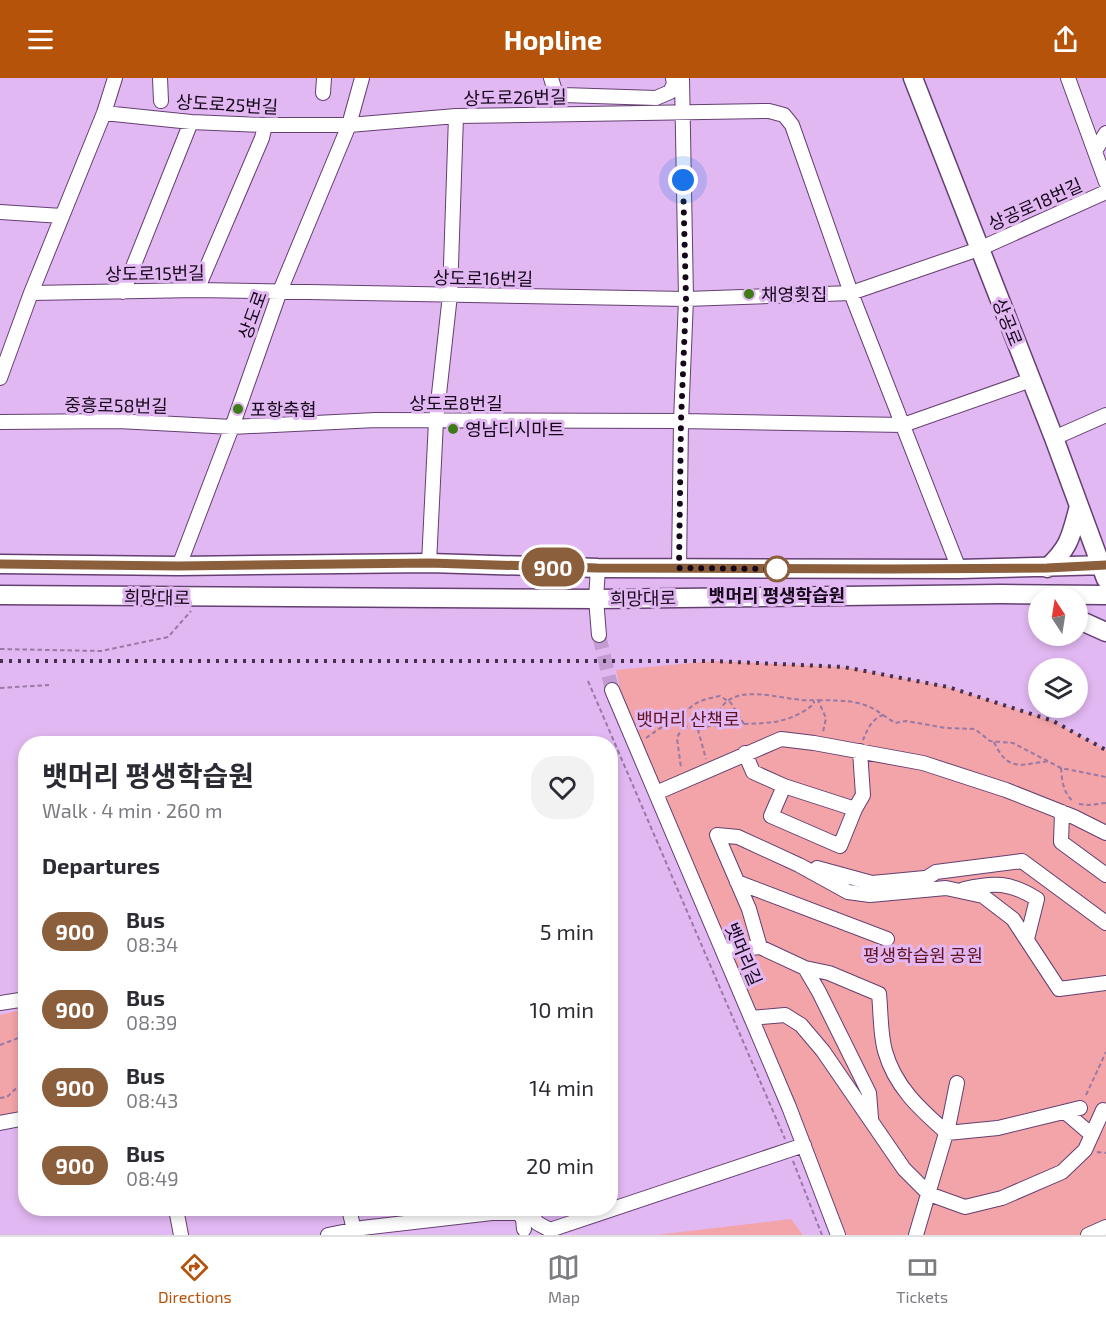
<!DOCTYPE html>
<html lang="en">
<head>
<meta charset="utf-8">
<style>
	:root { --surface:#fff; --page:#f2f2f3; --text:#2b2b33; --muted:#7c7c81; --line:#e1e1e2; --accent:#b45309 }
	body { margin:0; font-family:"Exo 2","Noto Sans KR",sans-serif; background:var(--page); color:var(--text); height:100vh; display:flex; flex-direction:column; font-size:22px; white-space:nowrap }
	* { box-sizing:border-box; margin:0 }
	p { font-size:20px; color:var(--muted) }
	.icon { flex:none; width:33px; height:33px; fill:none; stroke:currentColor; stroke-width:2; stroke-linecap:round; stroke-linejoin:round }
	.map { position:relative; flex:1; overflow:hidden }
	.drawer { position:absolute; left:18px; top:658px; width:600px; height:480px; display:flex; flex-direction:column; background:var(--surface); border-radius:24px; box-shadow:0 3px 9px #0003 }
	.drawer>* { flex:none }
	.badge { padding:0 12px; border-radius:20px; font-size:21px; line-height:39px }
	.needle { width:39px; rotate:348deg }
	.tools { position:absolute; left:1028px; top:508px; display:grid; gap:12px }
	.tools a { display:grid; place-items:center; width:60px; height:60px; border-radius:50%; background:var(--surface); box-shadow:0 3px 9px #0003; font-size:30px }
	.you { position:absolute; width:30px; height:30px; margin:-15px; border:4px solid #fff; border-radius:50%; background:#1a73e8; box-shadow:0 0 0 9px #1a73e833 }
	.map>.badge { position:absolute; translate:-50% -50%; box-shadow:0 0 0 3px #fff }
	h2 { padding:0 24px; font-size:22px; line-height:54px }
	.round { display:grid; place-items:center; flex:none; width:63px; height:63px; border-radius:24px; background:var(--page) }
	.overview { display:flex; align-items:center; justify-content:space-between; height:102px; padding:0 24px }
	h1 { font-size:28px; font-weight:700; line-height:45px }
	ul { padding:0; list-style:none }
	li { display:flex; align-items:center; gap:18px; height:78px; padding:0 24px }
	li div { flex:1 }
	li b { display:block; font-size:22px }
	li em { font-style:normal }
	li .badge { min-width:66px; font-weight:700; text-align:center }
	header { display:flex; justify-content:space-between; align-items:center; height:78px; padding:0 24px; background:var(--accent); color:#fff; font-size:27px; font-weight:700 }
	.dock { display:flex; justify-content:space-around; align-items:center; height:84px; border-top:2px solid var(--line); background:var(--surface); font-size:16px; color:var(--muted) }
	.dock a { display:grid; justify-items:center; gap:3px }
	.dock .selected { color:var(--accent) }
	.map>svg:first-child { display:block }
	.green { fill:#f2a4a8 }
	.lines { fill:none; stroke-linecap:round; stroke-linejoin:round }
	.minor-tunnel { stroke:#c39dd2; stroke-width:14; stroke-dasharray:14 7; stroke-linecap:butt }
	.minor-casing { stroke:#643f71; stroke-width:16 }
	.major-casing { stroke:#643f71; stroke-width:21 }
	.path { stroke:#9878a4; stroke-width:2; stroke-dasharray:4.5 3; stroke-linecap:butt }
	.minor { stroke:#fff; stroke-width:14 }
	.major { stroke:#fff; stroke-width:18 }
	.rail { stroke:#45304d; stroke-width:4; stroke-dasharray:3 6; stroke-linecap:butt }
	.line-casing { stroke:#fff; stroke-width:14 }
	.line { stroke:#8b5e3c; stroke-width:9 }
	.walk { stroke:#15061a; stroke-width:6; stroke-dasharray:0 10.8 }
	.poi-dot { fill:#3e7c18; stroke:#e2b8f2; stroke-width:2 }
	.stop-dot { fill:#fff; stroke:#8b5e3c; stroke-width:3 }
	.labels { text-anchor:middle; dominant-baseline:central; stroke-width:6; stroke-linejoin:round; paint-order:stroke }
	.street-label { font-size:18px; fill:#15061a; stroke:#e2b8f2 }
	.poi-label { font-size:18px; fill:#15061a; stroke:#e2b8f2; text-anchor:start }
	.stop-label { font-size:18px; font-weight:bold; fill:#15061a; stroke:#e2b8f2 }
	.park-label { font-size:18px; fill:#611220; stroke:#e2b8f2 }
</style>
</head>
<body>
<header><svg class="icon" aria-label="menu" viewBox="0 0 24 24"><path d="M4 6h16M4 12h16M4 18h16"/></svg>Hopline<svg class="icon" aria-label="share" viewBox="0 0 24 24"><path d="M12 15V3M7 8l5-5 5 5M5 13v7h14v-7"/></svg></header>
<div class="map">
<svg width="1106" height="1157" viewBox="0 0 1106 1157">
	<rect width="100%" height="100%" fill="#e2b8f2"/>
	<path class="green" d="M713,583L844,589L948,609L1053,643L1106,672V1149L1088,1157H844L656,715L620,610L616,592Z
		M25,931V1033L0,1038V937Z
		M791,1141L803,1157H656Z"/>
	<g class="lines">
		<path class="minor-tunnel" d="M599,557L612,612"/>
		<g class="minor-casing">
			<path id="minor" d="M160,0L161,23
				M551,0L555,13L563,17L656,20L670,14L674,6L673,0
				M1068,0L1106,104
				M323,15L324,0
				M104,35L191,44L265,47H349L456,38L769,33L784,37L792,47L851,215L959,491
				M1095,73L1106,55
				M0,134L62,138
				M197,212L262,60L265,47
				M123,214L191,44
				M31,215L197,212L686,221L851,215L979,171L1106,114
				M0,300L31,215L104,35L115,0
				M0,344L118,343L232,349L376,342L681,343L903,347L1031,302
				M1054,360L1106,337
				M429,485L436,343L450,217L456,38
				M179,488L232,349L280,213L349,47L362,0
				M598,490L596,521L599,557
				M679,491L681,343L686,221L682,0
				M612,612L789,1029L838,1157
				M745,675L753,694L784,708L771,738L840,768L855,731L863,717L860,673
				M784,708L855,731
				M656,715L781,661L814,665L923,685L1006,712L1074,739L1106,755
				M1062,734L1061,764L1106,797
				M817,790L872,805L925,800
				M737,804L887,861
				M964,811C994,804 1010,804 1037,821L1027,861
				M908,812L936,794L1022,783L1106,845
				M760,869L749,831L717,757L738,759L799,787L848,814L870,817L946,810L983,818L1013,841L1059,911L1106,905
				M723,873L760,869L805,890L819,914L869,1015L871,1040
				M805,890L829,895L879,916C881,934 880,955 885,973C895,1009 920,1031 947,1055L998,1050L1080,1030
				M0,925L26,921
				M751,940L785,937L801,947L823,973L904,1091L929,1116L965,1129L1002,1120L1062,1094L1085,1072L1103,1032
				M1065,1034L1092,1057
				M0,1045L26,1040
				M176,1131L181,1157
				M349,1131L354,1152
				M529,1131L537,1145L550,1152L804,1067
				M328,1157L362,1150L492,1135H519L523,1141L524,1151
				M916,1157L949,1045L957,1005
				M1088,1157L1106,1149"/>
		</g>
		<g class="major-casing">
			<path id="major" d="M913,0L1054,360L1106,501
				M0,486L179,488L429,485L598,490L959,491L1106,487
				M1047,490C1070,469 1071,458 1079,428
				M0,517L596,521L1001,516L1106,517
				M1077,541L1106,554"/>
		</g>
		<path class="path" d="M0,571L101,573L168,559L191,533
			M588,603L785,1061
			M0,610L49,607
			M818,622C844,623 862,621 883,637C871,642 868,650 863,662
			M883,637L895,645L906,643L946,650L975,651L990,663L1013,665L1061,690L1106,699
			M679,642C692,625 699,622 720,618L731,625L744,646L709,648L698,652
			M744,646C772,645 790,645 814,626V623
			M683,648L692,649L698,652L706,681
			M714,648C724,594 782,626 818,622L826,640L823,654
			M646,660L666,646L679,642L683,648L677,660L681,690
			M994,664C1008,694 1020,687 1049,683
			M1061,690C1062,703 1063,715 1074,724
			M1079,726L1089,727L1106,725
			M0,967L26,957
			M1086,1017L1106,974
			M0,1020L7,1019L26,1001
			M1097,1074L1106,1075
			M793,1083L822,1157"/>
		<use href="#minor" class="minor"/>
		<use href="#major" class="major"/>
		<path class="rail" d="M0,583H713L844,589L948,609L1053,643L1106,672"/>
	</g>
	<g class="lines">
		<g class="line-casing">
			<path id="line" d="M0,486L178,488L429,485L597,490L889,491L1047,490L1106,487"/>
		</g>
		<use href="#line" class="line"/>
		<path class="walk" d="M683,102L686,221L681,343L679,490L777,491"/>
	</g>
	<g class="poi-dot">
		<circle cx="749" cy="216" r="6"/>
		<circle cx="238" cy="331" r="6"/>
		<circle cx="453" cy="351" r="6"/>
	</g>
	<circle class="stop-dot" cx="777" cy="491" r="12"/>
	<g class="labels">
		<g class="street-label">
			<text transform="translate(515 19) rotate(-1)">상도로26번길</text>
			<text transform="translate(227 26) rotate(3)">상도로25번길</text>
			<text transform="translate(1035 126) rotate(-24)">상공로18번길</text>
			<text transform="translate(155 195) rotate(-1)">상도로15번길</text>
			<text transform="translate(483 200) rotate(1)">상도로16번길</text>
			<text transform="translate(252 237) rotate(-70)">상도로</text>
			<text transform="translate(1008 244) rotate(68)">상공로</text>
			<text x="456" y="325">상도로8번길</text>
			<text transform="translate(116 327) rotate(1)">중흥로58번길</text>
			<text transform="translate(157 519) rotate(1)">희망대로</text>
			<text transform="translate(643 520) rotate(-1)">희망대로</text>
			<text transform="translate(744 876) rotate(67)">뱃머리길</text>
		</g>
		<g class="poi-label">
			<text x="761" y="216">채영횟집</text>
			<text x="250" y="331">포항축협</text>
			<text x="465" y="351">영남디시마트</text>
		</g>
		<g class="stop-label">
			<text x="777" y="517">뱃머리 평생학습원</text>
		</g>
		<g class="park-label">
			<text x="688" y="641">뱃머리 산책로</text>
			<text x="923" y="877">평생학습원 공원</text>
		</g>
	</g>
</svg>
<div class="tools">
<a><svg class="needle" viewBox="-14 -14 28 28"><path d="M0-13l5 13h-10z" fill="#e53935"/><path d="M0 13l5-13h-10z" fill="#7c7c81"/></svg></a>
<a><svg class="icon" aria-label="layers" viewBox="0 0 24 24"><path d="M12 4l9 5-9 5-9-5zM3 14l9 5 9-5"/></svg></a>
</div>
<div class="you" style="left:683px;top:102px"></div>
<b class="badge" style="left:553px;top:489px;background:#8b5e3c;color:#fff">900</b>
<section class="drawer">
<div class="overview"><div><h1>뱃머리 평생학습원</h1><p>Walk · 4 min · 260 m</p></div><a class="round"><svg class="icon" aria-label="heart" viewBox="0 0 24 24"><path d="M12 20l-8-8c-3-5 5-10 8-4 3-6 11-1 8 4z"/></svg></a></div>
<h2>Departures</h2>
<ul>
<li><span class="badge" style="background:#8b5e3c;color:#fff">900</span><div><b>Bus</b><p>08:34</p></div><em>5 min</em></li>
<li><span class="badge" style="background:#8b5e3c;color:#fff">900</span><div><b>Bus</b><p>08:39</p></div><em>10 min</em></li>
<li><span class="badge" style="background:#8b5e3c;color:#fff">900</span><div><b>Bus</b><p>08:43</p></div><em>14 min</em></li>
<li><span class="badge" style="background:#8b5e3c;color:#fff">900</span><div><b>Bus</b><p>08:49</p></div><em>20 min</em></li>
</ul>
</section>
</div>
<nav class="dock">
<a class="selected"><svg class="icon" aria-label="directions" viewBox="0 0 24 24"><path d="M12 3l9 9-9 9-9-9zM9 14v-3h6M13 9l2 2-2 2"/></svg>Directions</a>
<a><svg class="icon" aria-label="map" viewBox="0 0 24 24"><path d="M3 6l6-2 6 2 6-2v14l-6 2-6-2-6 2zM9 4v14M15 6v14"/></svg>Map</a>
<a><svg class="icon" aria-label="tickets" viewBox="0 0 24 24"><path d="M3 7h18v10H3zM15 7v10"/></svg>Tickets</a>
</nav>
</body>
</html>
